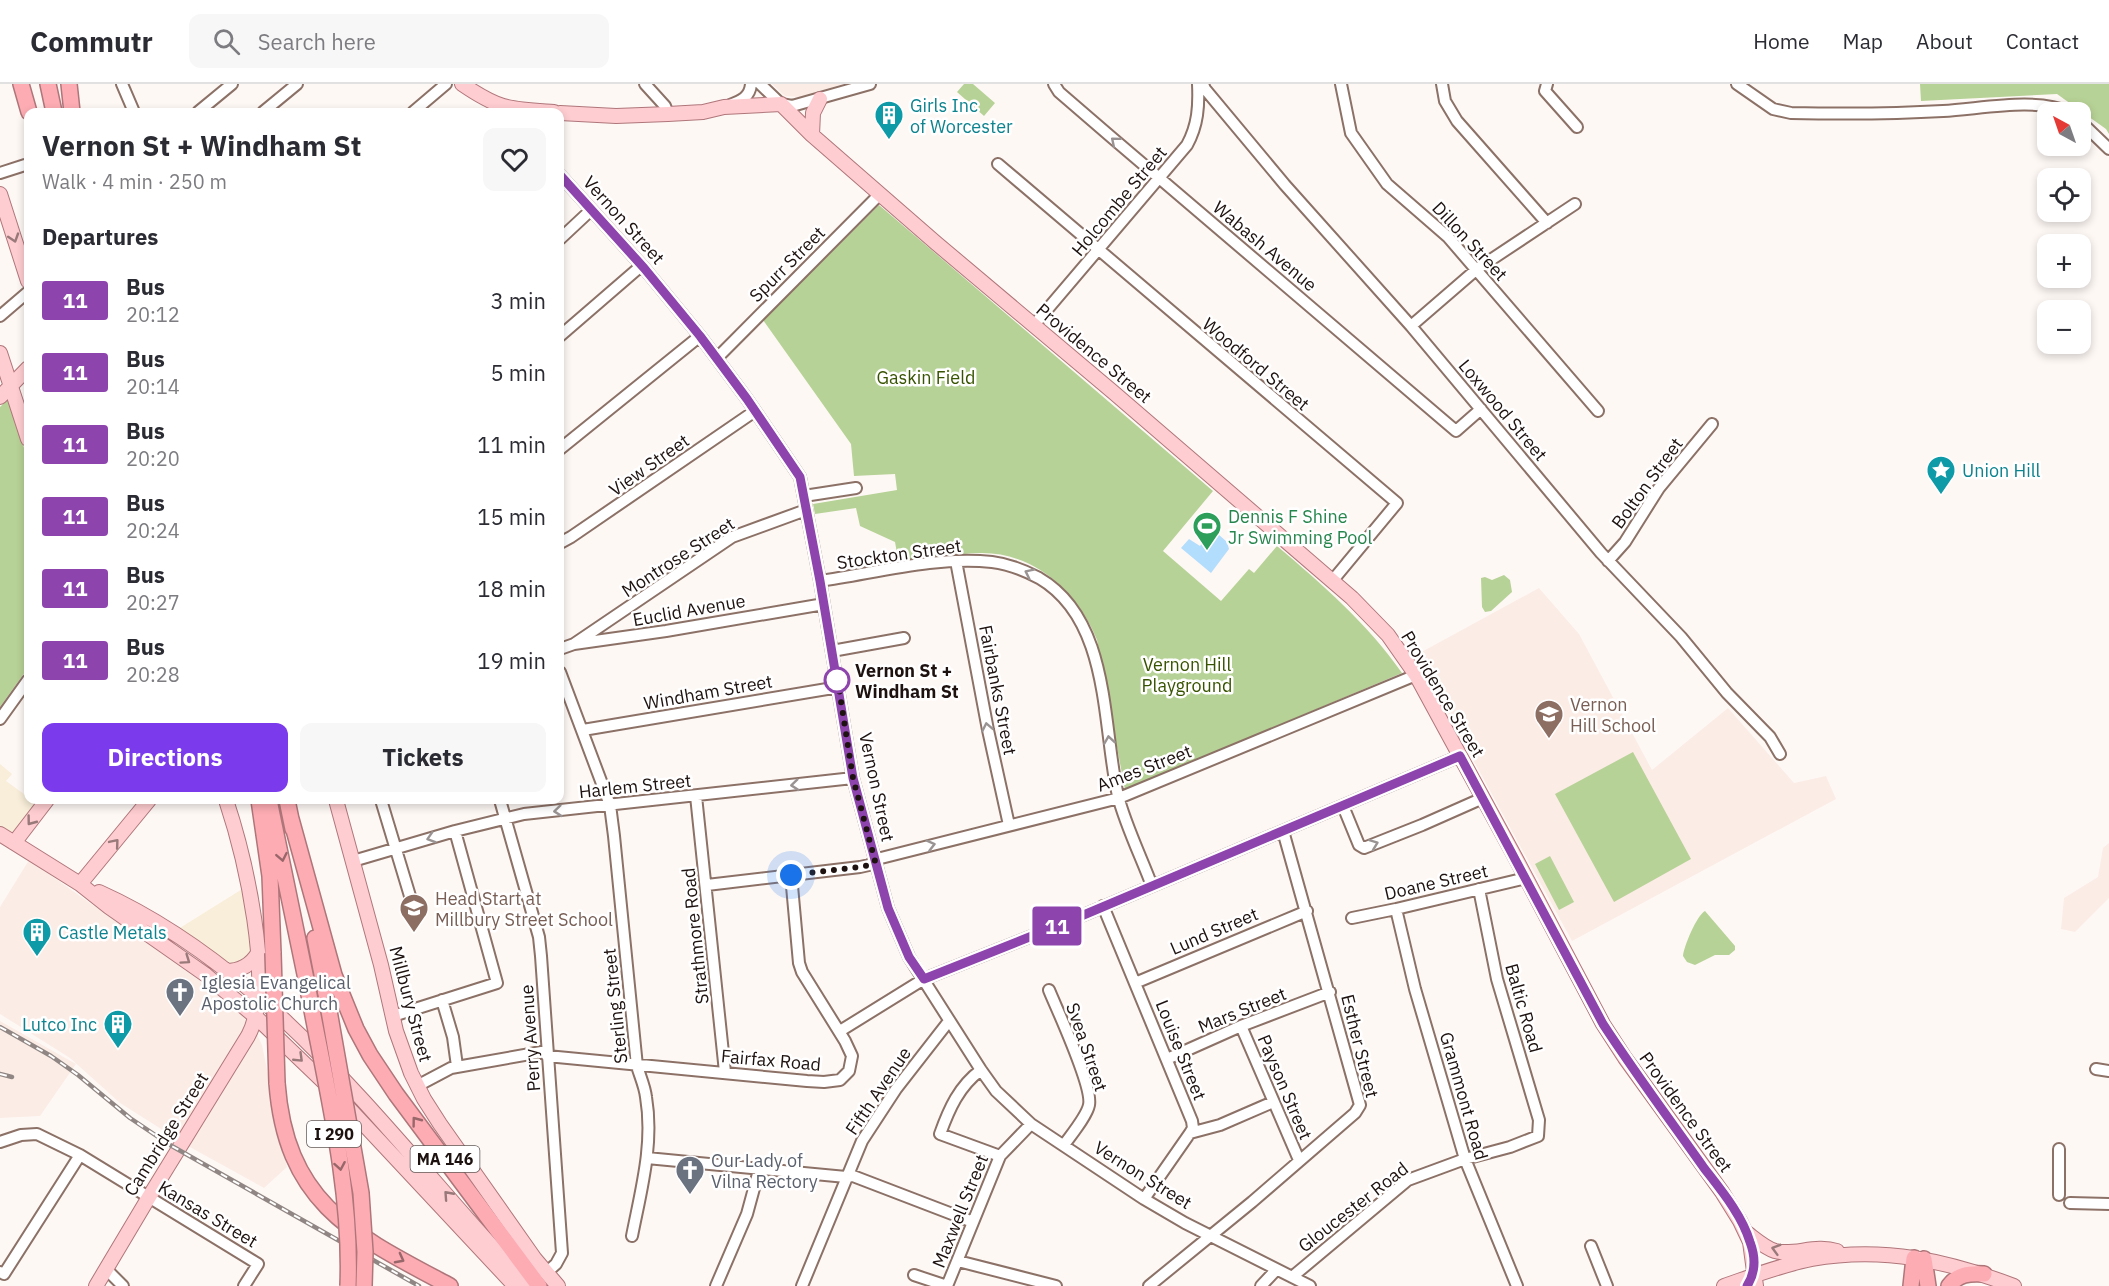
<!DOCTYPE html>
<html lang="en">
<head>
<meta charset="utf-8">
<style>
	:root { --surface:#fff; --page:#f7f7f7; --text:#2b2b33; --muted:#7c7c81; --line:#e1e1e2; --accent:#7c3aed }
	body { margin:0; font-family:"IBM Plex Sans",sans-serif; background:var(--page); color:var(--text); height:100vh; display:flex; flex-direction:column; font-size:22px; white-space:nowrap }
	* { box-sizing:border-box; margin:0 }
	p { font-size:20px; color:var(--muted) }
	.icon { flex:none; width:33px; height:33px; fill:none; stroke:currentColor; stroke-width:2; stroke-linecap:round; stroke-linejoin:round }
	.map { position:relative; flex:1; overflow:hidden }
	.side { position:absolute; left:24px; top:24px; width:540px; height:696px; display:flex; flex-direction:column; background:var(--surface); border-radius:12px; box-shadow:0 3px 9px #0003 }
	.side>* { flex:none }
	.badge { padding:0 12px; border-radius:4px; font-size:21px; line-height:39px }
	.needle { width:39px; rotate:320deg }
	.buttons { position:absolute; left:2037px; top:18px; display:grid; gap:12px }
	.buttons a { display:grid; place-items:center; width:54px; height:54px; border-radius:12px; background:var(--surface); box-shadow:0 3px 9px #0003; font-size:30px }
	.you { position:absolute; width:30px; height:30px; margin:-15px; border:4px solid #fff; border-radius:50%; background:#1a73e8; box-shadow:0 0 0 9px #1a73e833 }
	.map>.badge { position:absolute; translate:-50% -50%; box-shadow:0 0 0 3px #fff }
	h2 { padding:0 18px; font-size:22px; line-height:54px }
	.round { display:grid; place-items:center; flex:none; width:63px; height:63px; border-radius:12px; background:var(--page) }
	.overview { display:flex; align-items:center; justify-content:space-between; height:102px; padding:0 18px }
	h1 { font-size:28px; font-weight:800; line-height:45px }
	.action { display:flex; gap:12px; margin-top:auto; padding:12px 18px }
	.action a { flex:1; height:69px; border-radius:12px; background:var(--accent); color:#fff; font-size:24px; font-weight:800; line-height:69px; text-align:center }
	.action a+a { background:var(--page); color:var(--text) }
	ul { padding:0; list-style:none }
	li { display:flex; align-items:center; gap:18px; height:72px; padding:0 18px }
	li div { flex:1 }
	li b { display:block; font-size:22px }
	li em { font-style:normal }
	li .badge { min-width:66px; font-weight:700; text-align:center }
	header { display:flex; align-items:center; gap:36px; box-sizing:border-box; height:84px; padding:0 30px; background:var(--surface); border-bottom:2px solid var(--line) }
	header strong { font-size:28px }
	nav { display:flex; gap:33px; margin-inline-start:auto; font-size:21px }
	.search { width:420px; height:54px; background:var(--page); display:flex; align-items:center; gap:15px; box-sizing:border-box; padding:0 21px; border-radius:12px; color:var(--muted); font-size:22px }
	.map>svg:first-child { display:block }
	.commercial { fill:#f8eed9 }
	.built { fill:#fbece6 }
	.green { fill:#b7d296 }
	.water { fill:#b3ddfc }
	.lines { fill:none; stroke-linecap:round; stroke-linejoin:round }
	.minor-casing { stroke:#8c7167; stroke-width:14 }
	.major-casing { stroke:#af767a; stroke-width:16 }
	.highway-casing { stroke:#af767a; stroke-width:18 }
	.minor { stroke:#fff; stroke-width:10 }
	.major { stroke:#fecdd1; stroke-width:14 }
	.highway { stroke:#fdacb3; stroke-width:15 }
	.rail-casing { stroke:#908784; stroke-width:4.5 }
	.rail { stroke:#fff; stroke-width:2; stroke-dasharray:7; stroke-linecap:butt }
	.highway-bridge-casing { stroke:#af767a; stroke-width:18; stroke-linecap:butt }
	.highway-bridge { stroke:#fdacb3; stroke-width:15 }
	.oneway { stroke:#999493 }
	.oneway2 { stroke:#99797a }
	.oneway3 { stroke:#986769 }
	.line-casing { stroke:#fff; stroke-width:14 }
	.line { stroke:#8e44ad; stroke-width:9 }
	.walk { stroke:#1d120f; stroke-width:6; stroke-dasharray:0 10.8 }
	.stop-dot { fill:#fff; stroke:#8e44ad; stroke-width:3 }
	.labels { text-anchor:middle; dominant-baseline:central; stroke-width:5; stroke-linejoin:round; paint-order:stroke }
	.shield { fill:#fff; stroke:#615957; stroke-width:1.5 }
	.shield-label { font-size:16px; font-weight:bold; fill:#1d120f }
	.culture-label { font-size:18px; fill:#0d838f; stroke:#fff; text-anchor:start }
	.street-label { font-size:18px; fill:#1d120f; stroke:#fff }
	.park-label { font-size:18px; fill:#385300; stroke:#fff }
	.leisure-label { font-size:18px; fill:#27864d; stroke:#fff; text-anchor:start }
	.stop-label { font-size:18px; font-weight:bold; fill:#1d120f; stroke:#fff; text-anchor:start }
	.education-label { font-size:18px; fill:#785e54; stroke:#fff; text-anchor:start }
	.worship-label { font-size:18px; fill:#5b616d; stroke:#fff; text-anchor:start }
</style>
</head>
<body>
<header>
<strong>Commutr</strong>
<div class="search"><svg class="icon" aria-label="search" viewBox="0 0 24 24"><circle cx="10" cy="10" r="6"/><path d="M15 15l6 6"/></svg>Search here</div>
<nav><a>Home</a><a>Map</a><a>About</a><a>Contact</a></nav>
</header>
<div class="map">
<svg width="2109" height="1202" viewBox="0 0 2109 1202">
	<rect width="100%" height="100%" fill="#fef8f5"/>
	<path class="commercial" d="M0,680L12,690L6,697L28,713V716L43,724L20,755L0,743Z
		M244,804L255,869L229,885L175,847Z"/>
	<path class="built" d="M772,0H843L800,13L785,12Z
		M1539,504L1579,550L1652,686L1728,624L1794,699L1826,692L1836,715L1572,857L1416,571Z
		M2109,759V814L2075,848L2061,845L2064,814L2098,793L2103,764Z
		M29,776L247,930L262,961L287,1083L264,1104L188,1062L120,1019L70,974L0,930V823Z
		M0,937L76,980L40,1032L0,1034Z"/>
	<path class="green" d="M964,0H973L995,19L984,32L957,8Z
		M1920,0H2109V50L2106,45L2057,10L1921,17Z
		M879,121L1213,407L1163,467L1221,517L1249,485L1254,489L1277,462C1323,501 1367,539 1402,589L1125,706L1097,556C1078,508 1035,469 982,469C954,469 926,476 899,480L895,458L860,442L856,424L815,430L813,420L897,406L895,390L854,392L851,360L763,236Z
		M8,315L28,376V584L0,623V323Z
		M1504,491L1510,496L1512,508L1491,527L1485,528L1482,523L1481,494L1485,493L1492,496Z
		M1633,668L1691,775L1614,818L1555,710Z
		M1550,772L1574,818L1559,826L1535,780Z
		M1705,827L1735,862V866L1729,871H1715L1695,881L1687,878L1683,872C1684,862 1697,831 1705,827Z"/>
	<path class="water" d="M1209,442L1227,458L1229,465L1211,489L1181,464L1189,455L1200,462C1205,456 1204,449 1209,442Z"/>
	<g class="lines">
		<g class="minor-casing">
			<path id="minor" d="M122,0L134,28
				M645,0L665,22L668,30
				M760,0L781,20L792,22L870,0
				M1054,0L1059,8L1110,52L1456,347L1481,325
				M1203,0L1205,5L1285,101L1411,242L1601,469L1681,553L1727,609L1770,653L1780,670
				M1341,0L1351,49L1387,100L1448,153L1598,327
				M1442,0L1445,17L1457,37L1547,139
				M1547,0L1545,7L1577,43
				M1737,0L1773,25L1791,29C1842,30 1892,30 1943,27C1981,25 2035,13 2069,28
				M730,21C741,17 750,13 751,0
				M198,28L232,0
				M263,28L297,0
				M413,28L446,0
				M2080,37L2109,65
				M998,80L1397,419L1333,496
				M0,89L25,81
				M560,91L644,184L700,252L747,315L800,393L820,497L853,694L888,824L909,873L981,986L996,1007L1031,1040L1144,1115L1185,1139L1310,1202
				M560,155L591,126
				M0,232L28,208
				M1034,241L1187,61C1198,41 1199,22 1198,0
				M1411,242L1477,185L1575,120
				M560,252L641,182
				M717,274L880,110
				M560,365L700,252
				M804,412L856,404
				M560,459L571,453L755,327
				M956,477L988,646L1009,741
				M1608,477L1625,458L1659,404L1712,340
				M820,497C876,489 935,472 992,478C1008,480 1024,486 1039,494C1111,536 1102,641 1118,712C1125,740 1142,775 1152,802
				M574,560L732,453L806,426
				M560,565L574,560L666,547L824,520
				M832,567L904,554
				M560,588L610,721L614,752L637,982C640,992 645,1003 646,1013C654,1060 641,1106 632,1152
				M0,635L28,596
				M583,646L839,603
				M696,712L725,988
				M381,716L413,822
				M500,716L539,853L541,872L562,1169L556,1180L546,1189
				M1343,722L1359,761L1364,764L1422,741L1483,714
				M353,777L455,747L524,730L853,694
				M707,801L860,783L869,781L881,774L1119,714L1416,591
				M1103,822L1192,1037L1193,1044L1190,1049L1144,1115
				M1396,825L1415,905L1465,1075L1517,1202
				M1352,834L1396,825L1526,794
				M1135,899L1307,827
				M1049,906C1058,928 1093,1002 1089,1021C1087,1032 1071,1051 1064,1061
				M442,916L453,953L457,982
				M393,932L497,899L455,747
				M1241,942L1299,1076
				M840,947L924,895L1067,838L1460,672
				M547,972L807,997L824,998L840,996L849,987L852,972L845,957L802,888L799,879L791,791
				M1167,975L1241,942L1330,908
				M2096,985L2109,987
				M981,986C959,1002 949,1025 940,1050L1000,1072
				M417,1002L451,984L547,967
				M1190,1049L1220,1041L1273,1018
				M0,1058L21,1051L37,1050L80,1071L258,1180L244,1202
				M2059,1065V1111
				M647,1074L846,1093L853,1092L973,1138
				M2070,1119L2109,1120
				M1591,1162L1607,1202
				M958,1177L1056,1202
				M106,1185L123,1202
				M0,1188L4,1190L80,1071
				M914,1191L947,1202
				M1292,1193L1408,1096L1465,1075L1510,1063L1538,1052L1539,1036L1497,895L1479,805
				M716,1202L747,1130L759,1086
				M802,1202L862,1057L896,1005L949,937
				M947,1202L1000,1072L1031,1040
				M1149,1202L1252,1118L1355,1029L1360,1021L1283,747
				M1261,1202L1276,1186"/>
		</g>
		<g class="major-casing">
			<path id="major" d="M462,0C500,26 509,25 554,28
				M560,29L616,32L668,30L703,28L724,23L781,20L812,51L936,159L1113,308L1352,514L1388,551L1416,591L1515,773L1603,940L1625,974L1722,1108L1740,1137L1750,1158L1756,1202
				M812,51L813,29L820,15
				M0,110L28,197
				M0,269L28,355
				M0,313L28,284
				M336,716L381,881L396,947L411,989L424,1015L440,1040L535,1175L558,1202
				M0,750L80,800L109,823L206,891L257,934L330,1004
				M14,759L47,716
				M80,800L149,716
				M99,808C279,889 397,1063 528,1202
				M226,887C241,887 251,881 258,869
				M343,1018L515,1202
				M1747,1149C1755,1155 1765,1164 1775,1167C1794,1172 1815,1160 1837,1167
				M96,1202L149,1113L248,952C276,901 244,770 226,716
				M1724,1202C1753,1192 1781,1181 1812,1175C1883,1162 1948,1177 2014,1202"/>
		</g>
		<g class="highway-casing">
			<path id="highway" d="M21,0L29,28
				M48,0L54,28
				M69,0L72,28
				M259,716L270,792L273,869
				M269,716L307,900
				M287,716L293,745
				M291,735L334,891L356,945L370,971L396,1010L539,1202
				M315,854L328,921
				M277,999C286,1120 354,1151 450,1202
				M1924,1175L1928,1202
				M1911,1202L1914,1174
				M1949,1202C1958,1190 1969,1189 1984,1190"/>
		</g>
		<use href="#minor" class="minor"/>
		<use href="#major" class="major"/>
		<use href="#highway" class="highway"/>
		<g class="rail-casing">
			<path id="rail" d="M0,943L51,972L78,991L130,1034L170,1061L419,1202
				M0,990L12,993"/>
		</g>
		<use href="#rail" class="rail"/>
		<g class="highway-bridge-casing">
			<path id="highway-bridge" d="M273,869L277,999
				M307,900C325,999 352,1102 348,1202
				M328,921L361,1109L365,1168L364,1202"/>
		</g>
		<use href="#highway-bridge" class="highway-bridge"/>
	</g>
	<defs><path id="oneway-chevron" d="M-2-3.5L2.5 0L-2 3.5" fill="none" stroke-width="1.6" stroke-linecap="round" stroke-linejoin="round" transform="scale(1.5)"/></defs>
	<g class="oneway">
		<use href="#oneway-chevron" transform="translate(1115 57) rotate(-140)"/>
		<use href="#oneway-chevron" transform="translate(1029 489) rotate(-154)"/>
		<use href="#oneway-chevron" transform="translate(987 643) rotate(-101)"/>
		<use href="#oneway-chevron" transform="translate(1109 656) rotate(-99)"/>
		<use href="#oneway-chevron" transform="translate(795 701) rotate(174)"/>
		<use href="#oneway-chevron" transform="translate(558 727) rotate(174)"/>
		<use href="#oneway-chevron" transform="translate(431 754) rotate(163)"/>
		<use href="#oneway-chevron" transform="translate(1374 760) rotate(-21)"/>
		<use href="#oneway-chevron" transform="translate(931 761) rotate(-14)"/>
	</g>
	<g class="oneway2">
		<use href="#oneway-chevron" transform="translate(14 154) rotate(72)"/>
		<use href="#oneway-chevron" transform="translate(31 737) rotate(127)"/>
		<use href="#oneway-chevron" transform="translate(115 759) rotate(-50)"/>
		<use href="#oneway-chevron" transform="translate(186 876) rotate(35)"/>
		<use href="#oneway-chevron" transform="translate(299 974) rotate(44)"/>
		<use href="#oneway-chevron" transform="translate(448 1111) rotate(-132)"/>
		<use href="#oneway-chevron" transform="translate(1776 1165) rotate(-164)"/>
	</g>
	<g class="oneway3">
		<use href="#oneway-chevron" transform="translate(282 773) rotate(79)"/>
		<use href="#oneway-chevron" transform="translate(416 1037) rotate(-127)"/>
		<use href="#oneway-chevron" transform="translate(340 1082) rotate(80)"/>
		<use href="#oneway-chevron" transform="translate(400 1175) rotate(28)"/>
	</g>
	<g class="lines">
		<g class="line-casing">
			<path id="line" d="M560,91L644,184L700,252L747,315L800,393L820,497L853,694L888,824L909,873L924,895L1067,838L1460,672L1603,940C1635,989 1670,1036 1704,1084C1721,1106 1742,1131 1750,1158C1756,1174 1756,1188 1747,1202"/>
		</g>
		<use href="#line" class="line"/>
		<path class="walk" d="M791,791L860,783L869,781L875,777L853,694L837,592V596"/>
	</g>
	<defs>
		<g id="building-pin" transform="scale(1.5)"><path d="M0 17L-7.5 6A9.5 9.5 0 1 1 7.5 6Z" fill="#0f9aa8" stroke="#fff"/><path d="M-4-6H4V6H1V3H-1V6H-4ZM-2.5-4.3h1.7v1.8h-1.7ZM.8-4.3h1.7v1.8H.8ZM-2.5-1h1.7V.8h-1.7ZM.8-1h1.7V.8H.8Z" fill="#fff"/></g>
		<g id="sight-pin" transform="scale(1.5)"><path d="M0 17L-7.5 6A9.5 9.5 0 1 1 7.5 6Z" fill="#0f9aa8" stroke="#fff"/><path d="M0-6L1.8-2.2L6-1.7L2.9 1.2L3.7 5.4L0 3.3L-3.7 5.4L-2.9 1.2L-6-1.7L-1.8-2.2Z" fill="#fff"/></g>
		<g id="stadium-pin" transform="scale(1.5)"><path d="M0 17L-7.5 6A9.5 9.5 0 1 1 7.5 6Z" fill="#2e9e5b" stroke="#fff"/><path d="M0-5a6.5 5 0 1 0 0 10a6.5 5 0 1 0 0-10ZM-3.5-1.8h7v3.6h-7Z" fill="#fff"/></g>
		<g id="school-pin" transform="scale(1.5)"><path d="M0 17L-7.5 6A9.5 9.5 0 1 1 7.5 6Z" fill="#8d6e63" stroke="#fff"/><path d="M0-5L7-2L0 1L-7-2ZM-4 1L0 2.5L4 1V4Q0 6-4 4Z" fill="#fff"/></g>
		<g id="church-pin" transform="scale(1.5)"><path d="M0 17L-7.5 6A9.5 9.5 0 1 1 7.5 6Z" fill="#6b7280" stroke="#fff"/><path d="M-1.2-6h2.4v3.5h3.3v2.4h-3.3V6h-2.4V-.1h-3.3v-2.4h3.3Z" fill="#fff"/></g>
	</defs>
	<g fill-rule="evenodd">
		<use href="#building-pin" x="889" y="31"/>
		<use href="#sight-pin" x="1941" y="386"/>
		<use href="#stadium-pin" x="1207" y="442"/>
		<use href="#school-pin" x="1549" y="630"/>
		<use href="#school-pin" x="414" y="824"/>
		<use href="#building-pin" x="37" y="848"/>
		<use href="#church-pin" x="180" y="908"/>
		<use href="#building-pin" x="118" y="940"/>
		<use href="#church-pin" x="690" y="1086"/>
	</g>
	<circle class="stop-dot" cx="837" cy="596" r="12"/>
	<g class="labels">
		<g class="shield">
			<rect x="307" y="1037" width="54" height="26" rx="4.5"/>
			<rect x="410.5" y="1062" width="69" height="26" rx="4.5"/>
		</g>
		<g class="shield-label">
			<text x="334" y="1050">I 290</text>
			<text x="445" y="1075">MA 146</text>
		</g>
		<g class="culture-label">
			<text x="910" y="21">Girls Inc<tspan x="910" dy="21">of Worcester</tspan></text>
			<text x="1962" y="386">Union Hill</text>
			<text x="58" y="848">Castle Metals</text>
			<text x="97" y="940" text-anchor="end">Lutco Inc</text>
		</g>
		<g class="street-label">
			<text transform="translate(1119 117) rotate(-50)">Holcombe Street</text>
			<text transform="translate(624 136) rotate(48)">Vernon Street</text>
			<text transform="translate(1470 157) rotate(47)">Dillon Street</text>
			<text transform="translate(1265 162) rotate(40)">Wabash Avenue</text>
			<text transform="translate(787 180) rotate(-45)">Spurr Street</text>
			<text transform="translate(1094 269) rotate(40)">Providence Street</text>
			<text transform="translate(1256 280) rotate(40)">Woodford Street</text>
			<text transform="translate(1503 326) rotate(50)">Loxwood Street</text>
			<text transform="translate(649 381) rotate(-35)">View Street</text>
			<text transform="translate(1647 399) rotate(-54)">Bolton Street</text>
			<text transform="translate(899 470) rotate(-8)">Stockton Street</text>
			<text transform="translate(678 473) rotate(-33)">Montrose Street</text>
			<text transform="translate(689 526) rotate(-10)">Euclid Avenue</text>
			<text transform="translate(998 606) rotate(79)">Fairbanks Street</text>
			<text transform="translate(708 608) rotate(-10)">Windham Street</text>
			<text transform="translate(1443 610) rotate(59)">Providence Street</text>
			<text transform="translate(1144 684) rotate(-21)">Ames Street</text>
			<text transform="translate(635 702) rotate(-6)">Harlem Street</text>
			<text transform="translate(877 703) rotate(78)">Vernon Street</text>
			<text transform="translate(1436 798) rotate(-13)">Doane Street</text>
			<text transform="translate(1214 847) rotate(-23)">Lund Street</text>
			<text transform="translate(695 852) rotate(-96)">Strathmore Road</text>
			<text transform="translate(411 920) rotate(75)">Millbury Street</text>
			<text transform="translate(615 922) rotate(-96)">Sterling Street</text>
			<text transform="translate(1524 924) rotate(74)">Baltic Road</text>
			<text transform="translate(1242 926) rotate(-22)">Mars Street</text>
			<text transform="translate(530 954) rotate(-94)">Perry Avenue</text>
			<text transform="translate(1360 962) rotate(76)">Esther Street</text>
			<text transform="translate(1087 963) rotate(71)">Svea Street</text>
			<text transform="translate(1181 966) rotate(68)">Louise Street</text>
			<text transform="translate(771 976) rotate(5)">Fairfax Road</text>
			<text transform="translate(1285 1003) rotate(67)">Payson Street</text>
			<text transform="translate(878 1007) rotate(-56)">Fifth Avenue</text>
			<text transform="translate(1464 1012) rotate(74)">Grammont Road</text>
			<text transform="translate(1686 1028) rotate(54)">Providence Street</text>
			<text transform="translate(166 1050) rotate(-58)">Cambridge Street</text>
			<text transform="translate(1143 1091) rotate(32)">Vernon Street</text>
			<text transform="translate(1353 1123) rotate(-38)">Gloucester Road</text>
			<text transform="translate(960 1127) rotate(-68)">Maxwell Street</text>
			<text transform="translate(208 1130) rotate(31)">Kansas Street</text>
		</g>
		<g class="park-label">
			<text x="926" y="293">Gaskin Field</text>
			<text x="1187" y="580">Vernon Hill<tspan x="1187" dy="21">Playground</tspan></text>
		</g>
		<g class="leisure-label">
			<text x="1228" y="432">Dennis F Shine<tspan x="1228" dy="21">Jr Swimming Pool</tspan></text>
		</g>
		<g class="stop-label">
			<text x="855" y="586">Vernon St +<tspan x="855" dy="21">Windham St</tspan></text>
		</g>
		<g class="education-label">
			<text x="1570" y="620">Vernon<tspan x="1570" dy="21">Hill School</tspan></text>
			<text x="435" y="814">Head Start at<tspan x="435" dy="21">Millbury Street School</tspan></text>
		</g>
		<g class="worship-label">
			<text x="201" y="898">Iglesia Evangelical<tspan x="201" dy="21">Apostolic Church</tspan></text>
			<text x="711" y="1076">Our Lady of<tspan x="711" dy="21">Vilna Rectory</tspan></text>
		</g>
	</g>
</svg>
<div class="buttons">
<a><svg class="needle" viewBox="-14 -14 28 28"><path d="M0-13l5 13h-10z" fill="#e53935"/><path d="M0 13l5-13h-10z" fill="#7c7c81"/></svg></a>
<a><svg class="icon" aria-label="locate" viewBox="0 0 24 24"><circle cx="12" cy="12" r="6"/><path d="M12 2v4M12 18v4M2 12h4M18 12h4"/></svg></a>
<a>+</a>
<a>−</a>
</div>
<div class="you" style="left:791px;top:791px"></div>
<b class="badge" style="left:1057px;top:842px;background:#8e44ad;color:#fff">11</b>
<section class="side">
<div class="overview"><div><h1>Vernon St + Windham St</h1><p>Walk · 4 min · 250 m</p></div><a class="round"><svg class="icon" aria-label="heart" viewBox="0 0 24 24"><path d="M12 20l-8-8c-3-5 5-10 8-4 3-6 11-1 8 4z"/></svg></a></div>
<h2>Departures</h2>
<ul>
<li><span class="badge" style="background:#8e44ad;color:#fff">11</span><div><b>Bus</b><p>20:12</p></div><em>3 min</em></li>
<li><span class="badge" style="background:#8e44ad;color:#fff">11</span><div><b>Bus</b><p>20:14</p></div><em>5 min</em></li>
<li><span class="badge" style="background:#8e44ad;color:#fff">11</span><div><b>Bus</b><p>20:20</p></div><em>11 min</em></li>
<li><span class="badge" style="background:#8e44ad;color:#fff">11</span><div><b>Bus</b><p>20:24</p></div><em>15 min</em></li>
<li><span class="badge" style="background:#8e44ad;color:#fff">11</span><div><b>Bus</b><p>20:27</p></div><em>18 min</em></li>
<li><span class="badge" style="background:#8e44ad;color:#fff">11</span><div><b>Bus</b><p>20:28</p></div><em>19 min</em></li>
</ul>
<div class="action"><a>Directions</a><a>Tickets</a></div>
</section>
</div>
</body>
</html>
